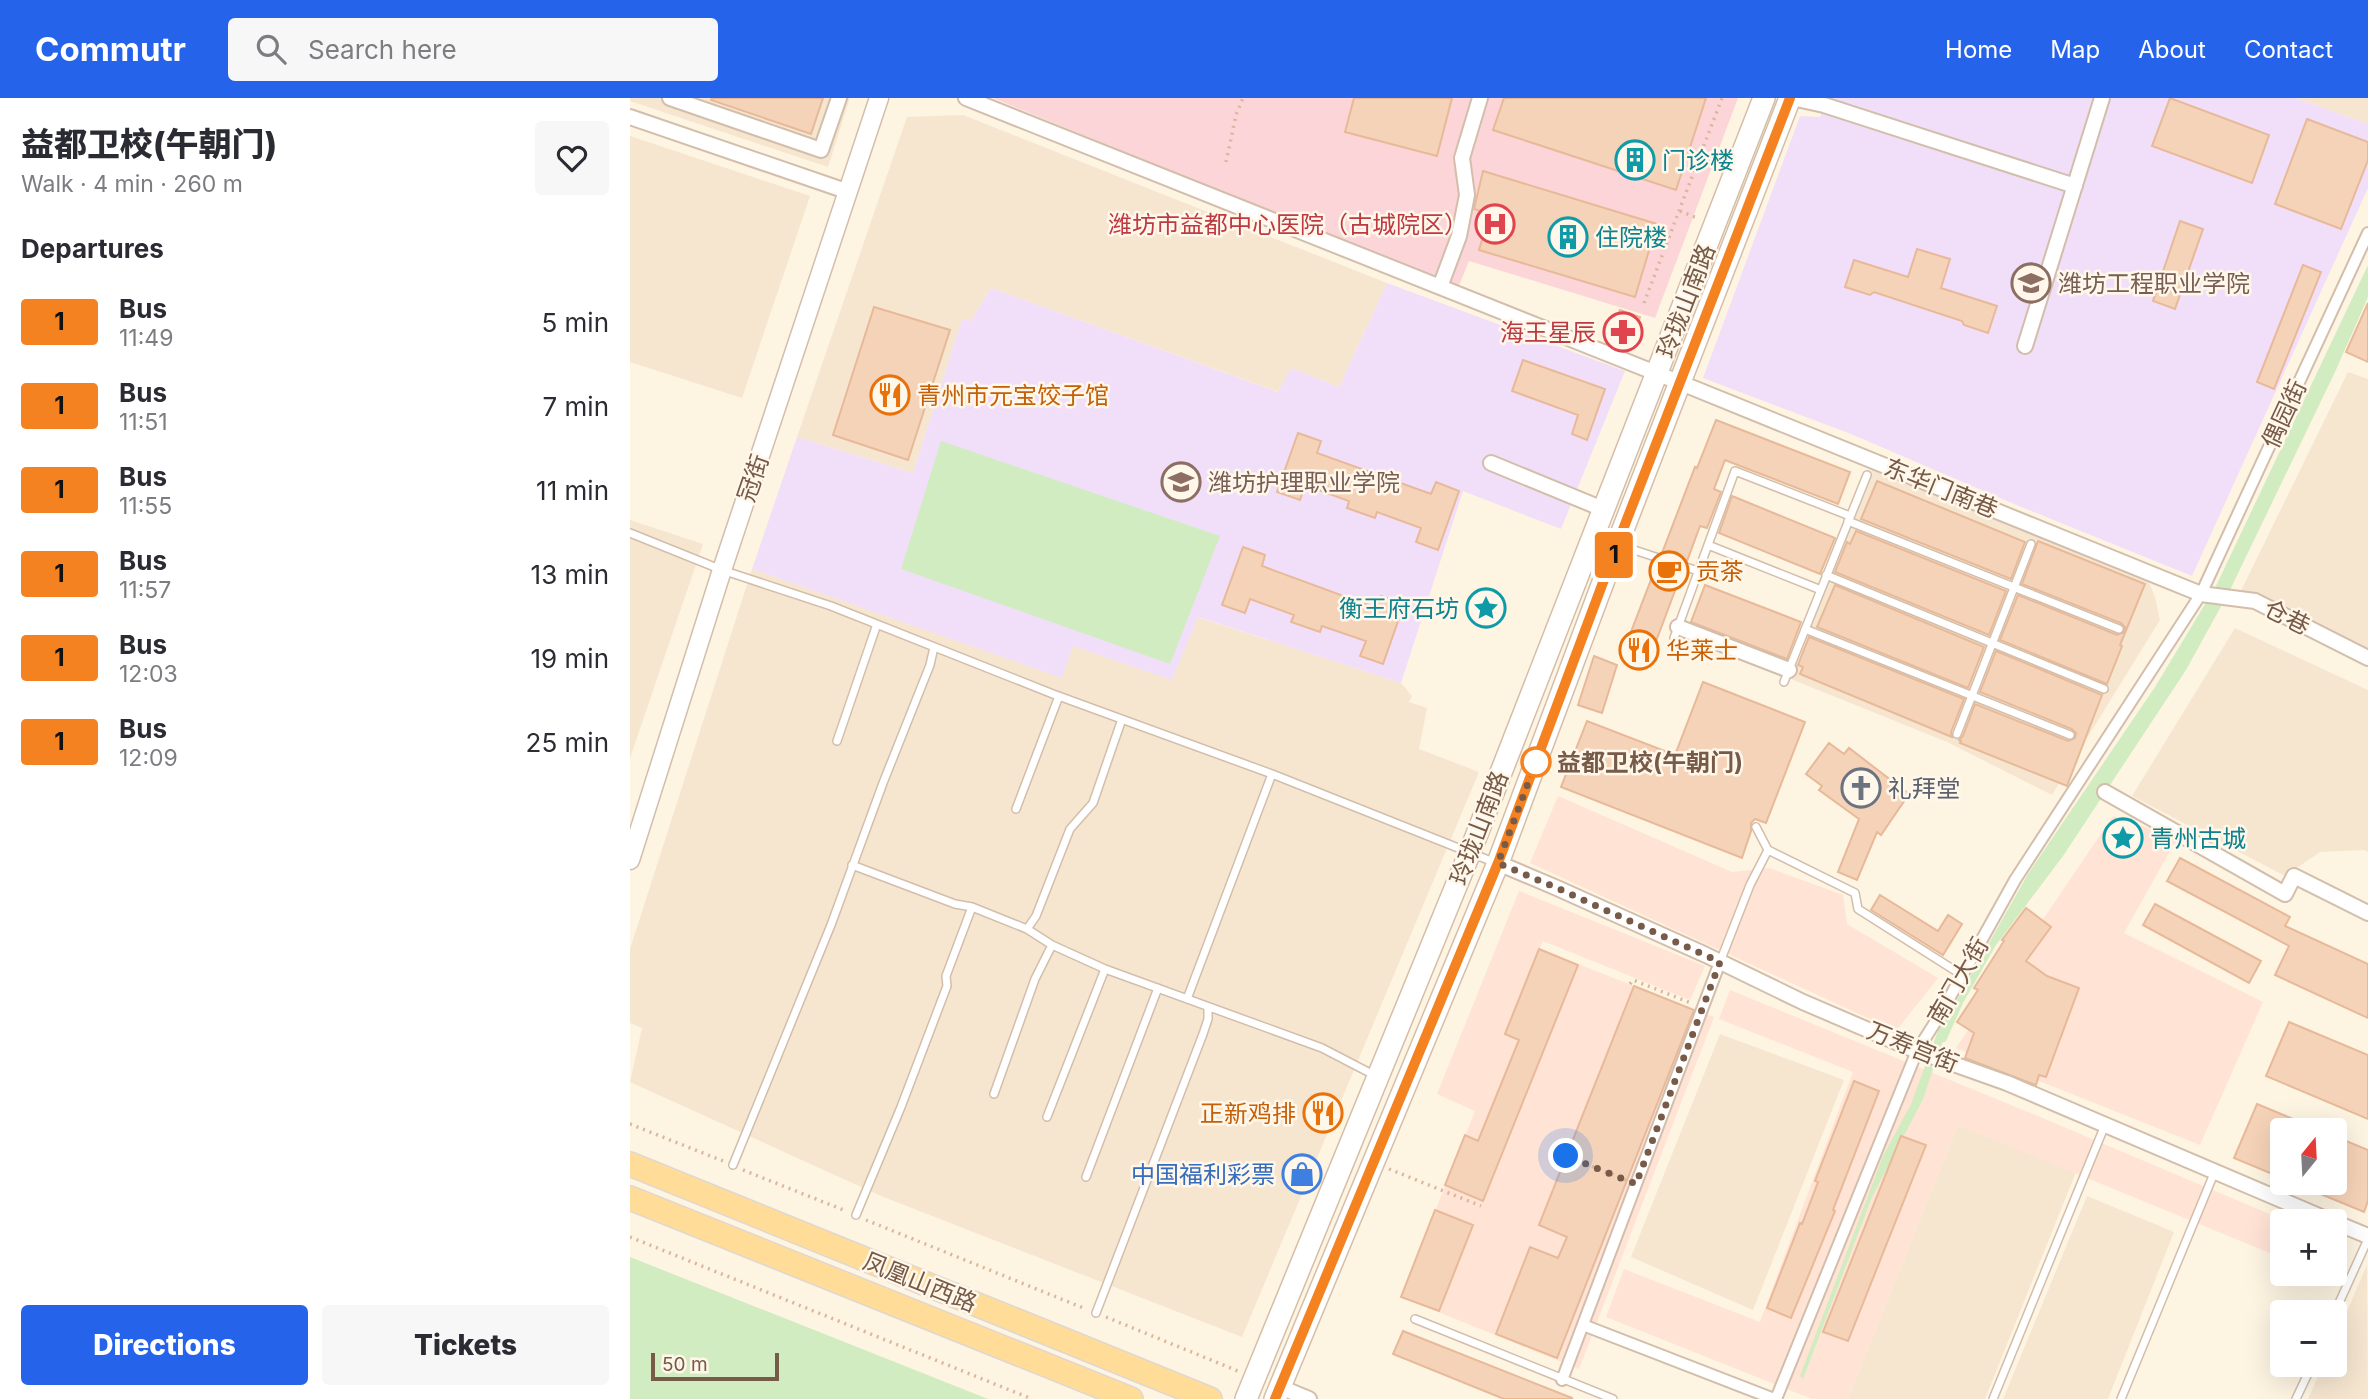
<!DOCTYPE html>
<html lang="en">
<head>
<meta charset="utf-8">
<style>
	:root { --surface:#fff; --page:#f7f7f7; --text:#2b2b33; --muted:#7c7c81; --accent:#2563eb }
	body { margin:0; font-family:Inter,"Noto Sans SC",sans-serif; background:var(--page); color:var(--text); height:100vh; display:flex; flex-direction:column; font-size:26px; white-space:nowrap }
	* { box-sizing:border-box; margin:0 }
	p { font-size:23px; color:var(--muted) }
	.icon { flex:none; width:38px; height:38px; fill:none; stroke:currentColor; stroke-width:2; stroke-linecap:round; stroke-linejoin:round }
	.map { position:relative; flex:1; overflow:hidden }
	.sheet { display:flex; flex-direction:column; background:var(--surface); width:630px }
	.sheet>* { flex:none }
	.badge { padding:0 14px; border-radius:5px; font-size:24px; line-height:46px }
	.needle { width:46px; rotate:18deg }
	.fabs { position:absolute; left:1640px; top:1020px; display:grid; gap:14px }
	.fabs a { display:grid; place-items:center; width:77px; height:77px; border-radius:7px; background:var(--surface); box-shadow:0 7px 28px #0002; font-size:35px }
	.scale { position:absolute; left:21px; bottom:18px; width:128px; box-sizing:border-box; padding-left:7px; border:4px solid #775a47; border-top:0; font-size:19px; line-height:24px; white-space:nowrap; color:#775a47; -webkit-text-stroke:5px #fff7ea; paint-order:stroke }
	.you { position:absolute; width:35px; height:35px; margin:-18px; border:5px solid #fff; border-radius:50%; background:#1a73e8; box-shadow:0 0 0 10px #1a73e833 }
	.map>.badge { position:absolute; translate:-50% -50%; box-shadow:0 0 0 4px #fff }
	h2 { padding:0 21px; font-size:26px; line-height:63px }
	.round { display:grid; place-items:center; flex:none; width:74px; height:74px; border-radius:7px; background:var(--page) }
	.overview { display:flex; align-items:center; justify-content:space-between; height:119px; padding:0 21px }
	h1 { font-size:33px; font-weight:800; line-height:52px }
	.button { display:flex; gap:14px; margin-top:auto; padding:14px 21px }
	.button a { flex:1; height:80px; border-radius:7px; background:var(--accent); color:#fff; font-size:28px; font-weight:800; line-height:80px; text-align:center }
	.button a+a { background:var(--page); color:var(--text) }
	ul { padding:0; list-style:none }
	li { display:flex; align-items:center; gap:21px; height:84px; padding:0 21px }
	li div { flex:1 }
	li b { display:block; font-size:26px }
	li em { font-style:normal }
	li .badge { min-width:77px; font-weight:700; text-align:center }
	header { display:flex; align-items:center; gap:42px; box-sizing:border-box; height:98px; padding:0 35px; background:var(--accent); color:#fff }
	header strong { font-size:33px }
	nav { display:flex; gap:38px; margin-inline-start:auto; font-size:24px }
	.search { width:490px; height:63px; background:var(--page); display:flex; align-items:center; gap:18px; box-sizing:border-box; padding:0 24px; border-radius:7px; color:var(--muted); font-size:26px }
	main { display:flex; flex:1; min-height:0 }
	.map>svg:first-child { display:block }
	.residential { fill:#f6e6d0 }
	.commercial { fill:#ffe3d5 }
	.education { fill:#f1dffa }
	.medical { fill:#fcd5d8 }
	.green { fill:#d0ecc0 }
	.building { fill:#f5d3b8; stroke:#e8b998; stroke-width:2 }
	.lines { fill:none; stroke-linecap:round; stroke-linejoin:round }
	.service-casing { stroke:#d2beab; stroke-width:10 }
	.pedestrian-casing { stroke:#d2beab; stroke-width:14 }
	.minor-casing { stroke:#d2beab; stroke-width:18 }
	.tertiary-casing { stroke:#d2beab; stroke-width:21 }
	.secondary-casing { stroke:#d5bea8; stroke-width:24 }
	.primary-casing { stroke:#ded7d3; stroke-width:26 }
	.path { stroke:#dab69b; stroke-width:3.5; stroke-dasharray:2 5; stroke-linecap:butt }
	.service { stroke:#fff; stroke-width:7 }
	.pedestrian { stroke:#fff; stroke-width:10 }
	.minor { stroke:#fff; stroke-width:14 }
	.tertiary { stroke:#fff; stroke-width:18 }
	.secondary { stroke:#fff; stroke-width:21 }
	.primary { stroke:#ffdc98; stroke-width:23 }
	.line-casing { stroke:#fff; stroke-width:16 }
	.line { stroke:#f58220; stroke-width:10 }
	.walk { stroke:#775a47; stroke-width:7; stroke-dasharray:0 12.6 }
	.stop-dot { fill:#fff; stroke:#f58220; stroke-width:3.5 }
	.labels { text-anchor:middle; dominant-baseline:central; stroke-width:5; stroke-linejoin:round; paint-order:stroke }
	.culture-label { font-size:24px; fill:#0d838f; stroke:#fff7ea; text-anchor:start }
	.health-label { font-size:24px; fill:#be3a42; stroke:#fff7ea; text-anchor:end }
	.education-label { font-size:24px; fill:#785e54; stroke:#fff7ea; text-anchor:start }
	.street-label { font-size:24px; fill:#775a47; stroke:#fff7ea }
	.food-label { font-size:24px; fill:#c56008; stroke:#fff7ea; text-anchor:start }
	.stop-label { font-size:24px; font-weight:bold; fill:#775a47; stroke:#fff7ea; text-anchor:start }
	.worship-label { font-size:24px; fill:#5b616d; stroke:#fff7ea; text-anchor:start }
	.shop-label { font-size:24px; fill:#366cbe; stroke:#fff7ea; text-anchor:end }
</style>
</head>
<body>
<header>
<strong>Commutr</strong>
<div class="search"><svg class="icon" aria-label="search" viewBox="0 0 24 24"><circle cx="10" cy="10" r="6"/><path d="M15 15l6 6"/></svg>Search here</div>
<nav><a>Home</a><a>Map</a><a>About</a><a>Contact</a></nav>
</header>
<main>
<section class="sheet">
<div class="overview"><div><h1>益都卫校(午朝门)</h1><p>Walk · 4 min · 260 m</p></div><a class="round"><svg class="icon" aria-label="heart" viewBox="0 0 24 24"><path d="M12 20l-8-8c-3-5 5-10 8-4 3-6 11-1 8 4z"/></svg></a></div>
<h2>Departures</h2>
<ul>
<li><span class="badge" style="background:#f58220;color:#111">1</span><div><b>Bus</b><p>11:49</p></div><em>5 min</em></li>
<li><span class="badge" style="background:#f58220;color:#111">1</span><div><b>Bus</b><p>11:51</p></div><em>7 min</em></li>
<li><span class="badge" style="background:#f58220;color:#111">1</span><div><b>Bus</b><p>11:55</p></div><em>11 min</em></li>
<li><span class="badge" style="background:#f58220;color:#111">1</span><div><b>Bus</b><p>11:57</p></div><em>13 min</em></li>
<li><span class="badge" style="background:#f58220;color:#111">1</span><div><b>Bus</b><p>12:03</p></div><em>19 min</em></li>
<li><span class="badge" style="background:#f58220;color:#111">1</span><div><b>Bus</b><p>12:09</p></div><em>25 min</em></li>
</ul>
<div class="button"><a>Directions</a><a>Tickets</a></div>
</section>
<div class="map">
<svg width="1738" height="1301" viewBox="0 0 1738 1301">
	<rect width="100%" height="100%" fill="#fef4e2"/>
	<path class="residential" d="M0,0H220L198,69L0,3Z
		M1666,0H1738V26Z
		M333,17L757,185L709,289L661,270L649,294L361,190L341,223L332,222L283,375L167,339L277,19Z
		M0,38L180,98L112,300L0,264Z
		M1718,274L1738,281V561L1606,503Z
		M1242,371L1518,482L1525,499L1530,522L1422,697L1317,644L1161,581Z
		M0,422L73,446L0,660Z
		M122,471L432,579L443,547L542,581L567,519L771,585L782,598L779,604L797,610L789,651L849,674L612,1239L251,1098L0,984L12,930L0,925V851Z
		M1605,530L1738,592V754L1734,752L1690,754L1655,778L1502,698Z
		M1090,936L1214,982L1123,1212L1001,1159Z
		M1328,1027L1446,1074L1355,1301H1218Z
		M1457,1098L1544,1134L1478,1301H1373Z
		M1737,1167L1738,1301H1678L1693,1267H1704L1705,1241Z"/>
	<path class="commercial" d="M928,698L1102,774L1139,770L1213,797L1217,826L1308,880L1266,933L900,765Z
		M1483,718L1547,740L1494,835L1633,904L1570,1047L1326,950Z
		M889,793L1075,868L1060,902L913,843L909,851L1084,919L949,1271L771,1199L845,1013L807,996Z
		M1100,892L1403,1016L1656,1123L1652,1124V1160L1328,1027L1218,1301H1182L976,1219L994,1171L1130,1224L1223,974L1089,921Z"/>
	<path class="education" d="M1197,0H1666L1738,26V90L1562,478L1384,406L1221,336L1073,280L1170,18L1190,19Z
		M757,185L995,273L931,431L833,393L771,585L568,519L542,582L443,548L432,580L122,471L167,339L283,375L332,221L341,223L361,190L648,294L661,270L709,289Z"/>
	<path class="medical" d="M363,0H1108L1025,220L839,163L828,190Z"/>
	<path class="green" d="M1738,167V199L1705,274L1599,494L1556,572L1433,758L1366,847L1333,905L1316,943L1312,945L1293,1001L1242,1099L1173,1281L1170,1278L1253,1058L1281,1006L1309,930L1325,905L1398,776L1525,589L1586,488Z
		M311,343L590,438L540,566L271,471Z
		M0,1159L358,1301H0Z"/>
	<path class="building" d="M82,0H193L181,36L81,2Z
		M724,0H822L807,58L715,34Z
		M874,0H1076L1046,92L863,32Z
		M1540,0L1639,37L1622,85L1522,48Z
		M1677,21L1738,44V62L1711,131L1645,106Z
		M853,73L1027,126L1005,199L849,152L860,116L844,111Z
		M1550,123L1573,131L1545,211L1523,203Z
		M1287,151L1320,161L1311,190L1367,208L1358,235L1334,227L1332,223L1244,194L1240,197L1215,189L1224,162L1278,179Z
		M1673,167L1691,174L1644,291L1627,284Z
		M1738,205V264L1716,254Z
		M244,209L320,232L278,362L203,337Z
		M990,212L1010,219L998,254L977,245Z
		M893,262L975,291L957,342L942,336L948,317L882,293Z
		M1086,322L1220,374L1208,406L1095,362L1084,391L1091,394L1077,430L1070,428L1057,463L1032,455L1065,369L1067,370Z
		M668,335L691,343L687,355L801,396L806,384L829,393L808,452L786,444L791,430L747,414L745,420L717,410L719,403L675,387L670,402L647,394Z
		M1247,383L1395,444L1381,481L1231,421Z
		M1102,398L1205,440L1190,476L1089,435Z
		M1226,433L1376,493L1359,537L1205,474L1217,444L1220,446Z
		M1408,443L1515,486L1490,547L1492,548L1477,586L1370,542L1388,497L1487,537L1494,534L1495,529L1491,525L1392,486Z
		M613,449L635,457L632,468L746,510L751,498L774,506L753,566L730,558L736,543L692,528L690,534L661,524L664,517L620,501L615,515L592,507Z
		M1027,466L1052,474L1016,570L991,560Z
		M1075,487L1171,524L1157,561L1061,524Z
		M1205,487L1354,549L1338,590L1187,529Z
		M1179,539L1334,601L1321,634L1322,639L1170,576L1173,569L1168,567Z
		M1366,553L1472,597L1437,688L1330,645L1331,643L1329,642L1333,638L1345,606L1438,643L1445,640L1446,635L1442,631L1350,594Z
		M964,558L987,567L972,615L948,607Z
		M1073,584L1175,624L1136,725L1125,721L1121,725V733L1112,760L931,689L957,623L1045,657Z
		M1199,645L1214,656L1219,650L1279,696L1251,737L1247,734L1227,782L1208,774L1229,721L1189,692L1192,688L1176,676Z
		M1550,760L1660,819L1655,828L1738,866V920L1645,877L1659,848L1537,783Z
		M1250,797L1308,833L1318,817L1332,826L1313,857L1241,812Z
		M1525,806L1631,863L1619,885L1513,827Z
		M1396,810L1421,829L1396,863L1417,878L1449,890L1416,979L1409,977L1406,987L1335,960L1344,935L1327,924L1348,892L1344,890L1374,843L1372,842Z
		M909,851L948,867L853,1103L815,1087L835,1037L848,1043L889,942L875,936Z
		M1004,888L1064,912L927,1260L866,1236L900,1149L928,1160L937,1139L909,1127Z
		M1659,924L1738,957V1021L1636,978Z
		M1224,983L1249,993L1203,1112L1205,1113L1161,1220L1137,1210L1170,1125L1172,1126L1188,1084L1185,1083Z
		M1627,1006L1690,1032H1652V1080L1604,1060Z
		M1271,1038L1296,1047L1218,1243L1193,1234Z
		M1704,1038L1738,1052V1103L1734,1114L1664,1085H1704Z
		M805,1112L843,1127L809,1213L771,1199Z
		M773,1233L942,1300V1301H874L763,1256Z"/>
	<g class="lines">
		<g class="service-casing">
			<path id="service" d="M1218,423L1489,531
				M0,435L92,472L201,508L423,596L642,676L866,765
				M989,447L1068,473
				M1078,447L1191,492
				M1196,477L1474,591
				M1175,531L1440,637
				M1044,540L1105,373L1220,418
				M1154,584L1237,377
				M1327,636L1401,446
				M207,643L247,526
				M386,711L429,598
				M1126,729L1138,752L1225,795L1228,811L1332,877
				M222,767L325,806L342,809L397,831L422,847L475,871L692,950L744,977
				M397,831L406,818L440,731L463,705L492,621
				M1090,864L1120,787L1138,752
				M557,901L642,676
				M364,996L405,881L422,847
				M417,1019L475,871
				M103,1067L201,827L253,685L300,567L304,549
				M456,1079L528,890
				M226,1117L271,1009L317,888L316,878L342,809
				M466,1215L573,936L578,921V910
				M1704,1216L1738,1141
				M785,1221L983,1301
				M1363,1301L1475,1027
				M1491,1301L1585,1073
				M1666,1301L1682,1267"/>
		</g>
		<g class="pedestrian-casing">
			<path id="pedestrian" d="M953,1227L1144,1301
				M932,1282L1090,864
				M1146,1301L1287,953L1311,915L1385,782L1571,496L1738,135"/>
		</g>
		<g class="minor-casing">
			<path id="minor" d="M40,0L191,52L209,0
				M336,0L1051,285L1571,496L1625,503L1738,560
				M1162,0L1194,7L1445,88
				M0,19L219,94
				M810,189L829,138L837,97L832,60L850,0
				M1395,248L1472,0
				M861,365L973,411
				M1048,529L1159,572
				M1475,694L1655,796L1664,778L1738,815
				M868,765L927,790L1076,857L1173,904L1287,953L1377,985L1703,1124
				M1704,1124L1738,1138
				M650,1289L679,1301"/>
		</g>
		<g class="tertiary-casing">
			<path id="tertiary" d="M0,762L92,472L249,0"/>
		</g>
		<g class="secondary-casing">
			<path id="secondary" d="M616,1301L840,754L1134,0
				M645,1301L868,765L987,447L1160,0"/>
		</g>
		<g class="primary-casing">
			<path id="primary" d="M0,1066L580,1301
				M0,1100L501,1301"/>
		</g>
		<path class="path" d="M596,64L606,17L613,0
			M1050,113L1067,120
			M1014,205L1092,0
			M1000,886L1003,882L1061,905
			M0,1026L93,1063
			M936,1058L996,1082
			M759,1071L851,1108
			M113,1072L216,1113
			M236,1122L456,1211
			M0,1139L402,1301
			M476,1219L608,1273"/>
		<use href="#service" class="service"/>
		<use href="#pedestrian" class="pedestrian"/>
		<use href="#minor" class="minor"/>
		<use href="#tertiary" class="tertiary"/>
		<use href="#secondary" class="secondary"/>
		<use href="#primary" class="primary"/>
	</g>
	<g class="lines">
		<g class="line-casing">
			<path id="line" d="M645,1301L868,765L987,447L1160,0"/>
		</g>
		<use href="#line" class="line"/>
		<path class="walk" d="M906,664L868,765L927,790L1090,864L1006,1086L936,1058"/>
	</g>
	<defs>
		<g id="building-ring" transform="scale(2.0125)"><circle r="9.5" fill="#fff7ea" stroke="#0f9aa8" stroke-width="1.5"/><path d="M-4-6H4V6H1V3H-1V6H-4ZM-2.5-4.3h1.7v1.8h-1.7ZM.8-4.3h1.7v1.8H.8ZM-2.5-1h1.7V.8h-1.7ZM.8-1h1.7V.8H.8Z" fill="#0f9aa8"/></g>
		<g id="hospital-ring" transform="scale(2.0125)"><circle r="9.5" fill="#fff7ea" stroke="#e0444e" stroke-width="1.5"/><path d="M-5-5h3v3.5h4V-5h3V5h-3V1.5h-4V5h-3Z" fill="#e0444e"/></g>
		<g id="university-ring" transform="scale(2.0125)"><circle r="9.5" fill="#fff7ea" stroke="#8d6e63" stroke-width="1.5"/><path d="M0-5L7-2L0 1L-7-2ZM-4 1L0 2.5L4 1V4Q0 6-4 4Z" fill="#8d6e63"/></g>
		<g id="pharmacy-ring" transform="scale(2.0125)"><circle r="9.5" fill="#fff7ea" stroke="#e0444e" stroke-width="1.5"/><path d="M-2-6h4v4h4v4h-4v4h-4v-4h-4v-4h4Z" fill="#e0444e"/></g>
		<g id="restaurant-ring" transform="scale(2.0125)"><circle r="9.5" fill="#fff7ea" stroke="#e8710a" stroke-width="1.5"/><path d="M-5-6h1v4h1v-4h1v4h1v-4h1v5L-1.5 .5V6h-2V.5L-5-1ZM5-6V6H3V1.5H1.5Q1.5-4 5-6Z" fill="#e8710a"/></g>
		<g id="cafe-ring" transform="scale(2.0125)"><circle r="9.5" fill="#fff7ea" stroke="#e8710a" stroke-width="1.5"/><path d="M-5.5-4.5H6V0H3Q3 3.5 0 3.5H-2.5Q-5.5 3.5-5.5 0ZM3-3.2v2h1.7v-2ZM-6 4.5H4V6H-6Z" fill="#e8710a"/></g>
		<g id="sight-ring" transform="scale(2.0125)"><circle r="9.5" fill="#fff7ea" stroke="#0f9aa8" stroke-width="1.5"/><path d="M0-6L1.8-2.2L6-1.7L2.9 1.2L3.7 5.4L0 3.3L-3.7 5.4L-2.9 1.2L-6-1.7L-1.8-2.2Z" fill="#0f9aa8"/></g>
		<g id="church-ring" transform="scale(2.0125)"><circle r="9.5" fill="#fff7ea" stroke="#6b7280" stroke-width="1.5"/><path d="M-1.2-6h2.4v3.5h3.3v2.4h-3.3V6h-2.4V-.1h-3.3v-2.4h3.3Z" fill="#6b7280"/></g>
		<g id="shop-ring" transform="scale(2.0125)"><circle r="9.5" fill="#fff7ea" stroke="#3f7fe0" stroke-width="1.5"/><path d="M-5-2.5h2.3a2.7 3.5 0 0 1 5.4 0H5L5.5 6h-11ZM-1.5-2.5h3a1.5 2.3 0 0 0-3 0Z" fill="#3f7fe0"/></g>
	</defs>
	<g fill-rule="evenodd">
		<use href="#building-ring" x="1005" y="62"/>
		<use href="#hospital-ring" x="865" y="126"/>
		<use href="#building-ring" x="938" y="139"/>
		<use href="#university-ring" x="1401" y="185"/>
		<use href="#pharmacy-ring" x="993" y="234"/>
		<use href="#restaurant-ring" x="260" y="297"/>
		<use href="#university-ring" x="551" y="384"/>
		<use href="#cafe-ring" x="1039" y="473"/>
		<use href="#sight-ring" x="856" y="510"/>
		<use href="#restaurant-ring" x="1009" y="552"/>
		<use href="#church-ring" x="1231" y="690"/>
		<use href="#sight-ring" x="1493" y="740"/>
		<use href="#restaurant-ring" x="693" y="1015"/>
		<use href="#shop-ring" x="672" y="1076"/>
	</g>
	<circle class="stop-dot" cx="906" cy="664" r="14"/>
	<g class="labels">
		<g class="culture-label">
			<text x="1032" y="62">门诊楼</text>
			<text x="965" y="139">住院楼</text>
			<text x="829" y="510" text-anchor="end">衡王府石坊</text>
			<text x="1520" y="740">青州古城</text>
		</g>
		<g class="health-label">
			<text x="838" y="126">潍坊市益都中心医院（古城院区）</text>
			<text x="966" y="234">海王星辰</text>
		</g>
		<g class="education-label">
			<text x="1428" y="185">潍坊工程职业学院</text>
			<text x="578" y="384">潍坊护理职业学院</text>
		</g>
		<g class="street-label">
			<text transform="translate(1056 203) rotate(-69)">玲珑山南路</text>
			<text transform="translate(1654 316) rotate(-65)">偶园街</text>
			<text transform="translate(123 380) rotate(-71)">冠街</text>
			<text transform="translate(1311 390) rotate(22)">东华门南巷</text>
			<text transform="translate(1657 519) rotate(26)">仓巷</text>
			<text transform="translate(849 730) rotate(-69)">玲珑山南路</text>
			<text transform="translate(1328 883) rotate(-60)">南门大街</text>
			<text transform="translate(1283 949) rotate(22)">万寿宫街</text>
			<text transform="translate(290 1184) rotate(22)">凤凰山西路</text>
		</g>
		<g class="food-label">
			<text x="287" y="297">青州市元宝饺子馆</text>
			<text x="1066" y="473">贡茶</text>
			<text x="1036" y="552">华莱士</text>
			<text x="666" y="1015" text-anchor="end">正新鸡排</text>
		</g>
		<g class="stop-label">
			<text x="927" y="664">益都卫校(午朝门)</text>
		</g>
		<g class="worship-label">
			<text x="1258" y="690">礼拜堂</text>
		</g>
		<g class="shop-label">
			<text x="645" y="1076">中国福利彩票</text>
		</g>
	</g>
</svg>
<div class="fabs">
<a><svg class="needle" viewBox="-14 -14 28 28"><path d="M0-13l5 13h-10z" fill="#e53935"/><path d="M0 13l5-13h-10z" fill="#7c7c81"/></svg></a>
<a>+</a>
<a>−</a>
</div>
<div class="scale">50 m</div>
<div class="you" style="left:936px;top:1058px"></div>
<b class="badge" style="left:984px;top:457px;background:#f58220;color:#111">1</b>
</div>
</main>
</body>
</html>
